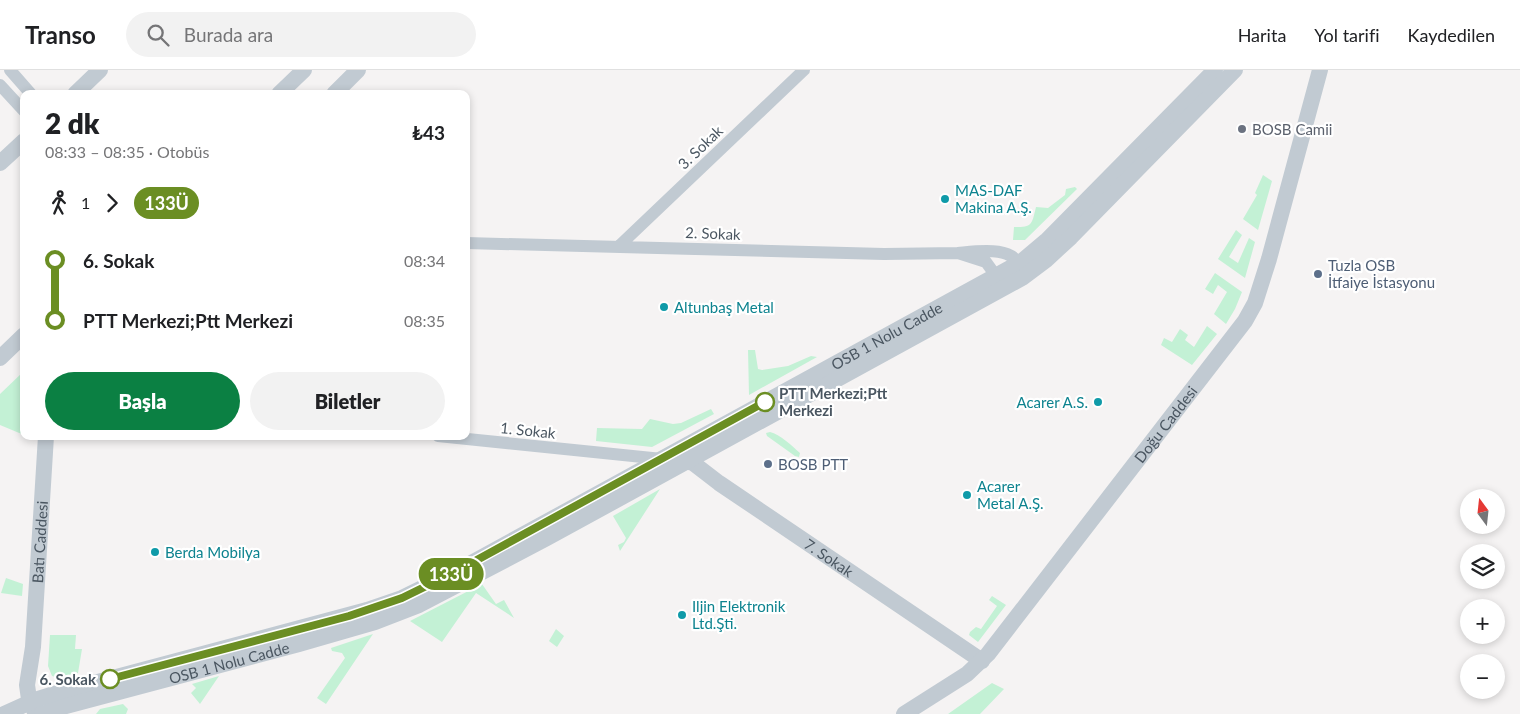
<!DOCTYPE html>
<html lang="tr">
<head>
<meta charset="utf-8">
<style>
	:root { --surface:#fff; --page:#f2f2f2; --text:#202124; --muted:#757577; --line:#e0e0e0; --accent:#0b8043 }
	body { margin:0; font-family:Lato,sans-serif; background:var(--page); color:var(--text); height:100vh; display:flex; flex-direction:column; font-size:19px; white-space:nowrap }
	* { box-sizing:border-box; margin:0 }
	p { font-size:16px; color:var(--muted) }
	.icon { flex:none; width:28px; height:28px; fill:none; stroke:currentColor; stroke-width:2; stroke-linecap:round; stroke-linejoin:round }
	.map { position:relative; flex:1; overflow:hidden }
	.sheet { position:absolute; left:20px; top:20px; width:450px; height:350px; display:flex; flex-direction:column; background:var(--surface); border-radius:10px; box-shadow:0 2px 8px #0003 }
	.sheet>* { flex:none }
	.badge { padding:0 10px; border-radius:16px; font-size:18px; line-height:32px }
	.needle { width:32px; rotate:345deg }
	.tools { position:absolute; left:1460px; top:419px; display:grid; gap:10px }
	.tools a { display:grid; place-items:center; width:45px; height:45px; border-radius:50%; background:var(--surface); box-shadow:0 2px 8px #0003; font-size:25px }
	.map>.badge { position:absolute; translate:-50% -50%; box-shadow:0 0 0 2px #fff }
	.legs { display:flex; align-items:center; gap:8px; height:55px; padding:0 25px; font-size:16px }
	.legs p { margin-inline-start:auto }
	.headline { display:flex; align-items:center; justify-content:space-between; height:85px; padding:0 25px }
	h1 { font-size:28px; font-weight:800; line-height:38px }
	.action { display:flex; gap:10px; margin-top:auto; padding:10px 25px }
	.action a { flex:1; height:58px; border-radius:30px; background:var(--accent); color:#fff; font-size:20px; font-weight:800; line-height:58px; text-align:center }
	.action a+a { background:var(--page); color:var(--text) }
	ul { padding:0 25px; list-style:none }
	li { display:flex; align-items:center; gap:18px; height:60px; font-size:19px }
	li i { display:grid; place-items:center; width:8px; height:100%; margin:0 6px; background:currentColor }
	li i::after { content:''; width:12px; height:12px; margin:-6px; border:4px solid; border-radius:50%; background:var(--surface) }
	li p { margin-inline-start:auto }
	li:first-child i { background:linear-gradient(#0000 50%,currentColor 0) }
	li:last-child i { background:linear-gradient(currentColor 50%,#0000 0) }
	header { display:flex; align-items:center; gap:30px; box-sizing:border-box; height:70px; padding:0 25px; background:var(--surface); border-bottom:1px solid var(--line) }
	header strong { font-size:24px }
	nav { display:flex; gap:28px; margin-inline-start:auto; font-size:18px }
	.search { width:350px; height:45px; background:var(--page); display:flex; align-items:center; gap:12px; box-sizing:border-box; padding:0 18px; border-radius:28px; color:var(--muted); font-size:19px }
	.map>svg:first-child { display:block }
	.green { fill:#c3f1d5 }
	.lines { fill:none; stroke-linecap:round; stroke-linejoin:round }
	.minor { stroke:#c1cad2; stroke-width:12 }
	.tertiary { stroke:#c1cad2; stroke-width:16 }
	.line-1-casing { stroke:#fff; stroke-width:11 }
	.line-1 { stroke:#6b8e23; stroke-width:8 }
	.worship-dot { fill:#6b7280; stroke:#fff; stroke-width:2 }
	.culture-dot { fill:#0f9aa8; stroke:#fff; stroke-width:2 }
	.service-dot { fill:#5c6f8a; stroke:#fff; stroke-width:2 }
	.stop-1-dot { fill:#fff; stroke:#6b8e23; stroke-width:2.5 }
	.labels { text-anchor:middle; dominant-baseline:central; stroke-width:4.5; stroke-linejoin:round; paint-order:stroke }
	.worship-label { font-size:15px; fill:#5b616d; stroke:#fff; text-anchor:start }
	.street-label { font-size:15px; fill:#4a5661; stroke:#fff }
	.culture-label { font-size:15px; fill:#0d838f; stroke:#fff; text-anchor:start }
	.service-label { font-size:15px; fill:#4e5e75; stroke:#fff; text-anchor:start }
	.stop-label { font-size:15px; font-weight:bold; fill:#4a5661; stroke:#fff; text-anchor:start }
</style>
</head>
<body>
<header>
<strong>Transo</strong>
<div class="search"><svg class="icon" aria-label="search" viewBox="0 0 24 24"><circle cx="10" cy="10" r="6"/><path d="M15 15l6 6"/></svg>Burada ara</div>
<nav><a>Harita</a><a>Yol tarifi</a><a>Kaydedilen</a></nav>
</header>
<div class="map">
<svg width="1520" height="644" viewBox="0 0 1520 644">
	<rect width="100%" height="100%" fill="#f5f3f3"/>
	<path class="green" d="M1263,105L1272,111L1258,160L1243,149L1257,125L1255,123Z
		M1075,117L1077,119L1025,170H1013L1014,157C1033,158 1032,153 1036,137L1048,138L1065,125L1066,119Z
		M1236,160L1242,165L1229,187L1238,193L1249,168L1255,172L1245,208L1218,189Z
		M1215,203L1242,222L1235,239L1226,254L1214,244L1227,222L1218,215L1213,224L1205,219Z
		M1207,256L1217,264L1192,295L1161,275L1164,268L1172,272L1180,259L1188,265L1185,270L1194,277Z
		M748,280H755L758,299L762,300L788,296L811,286L817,287L749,325Z
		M24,301V365L0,355V324Z
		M711,339L714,344L652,377L596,371L597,358L642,359L650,349L673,354L681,353Z
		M770,362C780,364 792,376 800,383L799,387L795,386L767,366L766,363Z
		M660,419L620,481L618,475L624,472L626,468L613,446Z
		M6,508L23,514L22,526L1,523Z
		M482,514L496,534L504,530L514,548L476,523L442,572L410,551Z
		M992,526L1006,535L978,572L969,565L970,562L976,557L981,559L997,536L989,530Z
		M556,559L564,566L557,577L549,571Z
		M373,564L326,634L317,628L345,588L342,583L332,581L331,578Z
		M50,565H76L75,579H82L78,603L56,607L52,606L48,596Z
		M219,606L200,634L191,623L196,618L192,614Z
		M992,613L1004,619L980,644H948Z
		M123,634L128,639L126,644H96L100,639Z"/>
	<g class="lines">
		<path class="minor" d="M10,0L31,24
			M0,15L24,41
			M466,173L884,184L958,183
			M618,177L804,0
			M996,206L986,192L958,183C979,181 1015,175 1022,200
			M438,366L662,389"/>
		<g class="tertiary">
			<path d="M75,24L100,0"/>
			<path d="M279,24L304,0"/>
			<path d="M334,24L358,0"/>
			<path d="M0,93L24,71"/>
			<path d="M0,288L24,265"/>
			<path id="s1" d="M681,390L693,393L719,413L982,591"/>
			<path id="s2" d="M34,640L29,629L27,615L33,577L46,366"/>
			<path id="s3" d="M4,644L35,630L64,621L367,540L402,528L455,502L1021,192L1046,171L1215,0"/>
			<path id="s4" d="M42,644L66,636L299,574L375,552L419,535L547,468L1022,208L1046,190L1071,167L1235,0"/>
			<path id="s5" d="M904,644L967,604L988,584L1245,251L1255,233L1269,189L1320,0"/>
		</g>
	</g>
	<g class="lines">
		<g class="line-1-casing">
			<path id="line-1" d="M110,609L349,546L402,528L455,502L765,332"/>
		</g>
		<use href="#line-1" class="line-1"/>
	</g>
	<circle class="worship-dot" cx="1242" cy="59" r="5"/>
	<g class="culture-dot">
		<circle cx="945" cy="129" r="5"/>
		<circle cx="664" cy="237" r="5"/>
		<circle cx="1098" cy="332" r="5"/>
		<circle cx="967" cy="425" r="5"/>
		<circle cx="155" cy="482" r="5"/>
		<circle cx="682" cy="545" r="5"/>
	</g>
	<g class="service-dot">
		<circle cx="1318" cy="204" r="5"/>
		<circle cx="768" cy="394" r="5"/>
	</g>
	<g class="stop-1-dot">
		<circle cx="765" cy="332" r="9"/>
		<circle cx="110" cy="609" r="9"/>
	</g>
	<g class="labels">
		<g class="worship-label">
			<text x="1252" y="59">BOSB Camii</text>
		</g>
		<g class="street-label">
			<text transform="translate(700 77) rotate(-44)">3. Sokak</text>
			<text transform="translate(713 163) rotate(2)">2. Sokak</text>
			<text stroke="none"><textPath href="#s3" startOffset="966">OSB 1 Nolu Cadde</textPath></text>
			<text stroke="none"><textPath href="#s5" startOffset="394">Doğu Caddesi</textPath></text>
			<text transform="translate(528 360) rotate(6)">1. Sokak</text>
			<text stroke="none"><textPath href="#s2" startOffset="170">Batı Caddesi</textPath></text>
			<text stroke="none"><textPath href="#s1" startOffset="178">7. Sokak</textPath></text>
			<text stroke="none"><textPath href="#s4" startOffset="194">OSB 1 Nolu Cadde</textPath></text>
		</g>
		<g class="culture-label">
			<text x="955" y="120">MAS-DAF<tspan x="955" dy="17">Makina A.Ş.</tspan></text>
			<text x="674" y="237">Altunbaş Metal</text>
			<text x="1088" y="332" text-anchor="end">Acarer A.S.</text>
			<text x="977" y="416">Acarer<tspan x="977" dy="17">Metal A.Ş.</tspan></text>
			<text x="165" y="482">Berda Mobilya</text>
			<text x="692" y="536">Iljin Elektronik<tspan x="692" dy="17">Ltd.Şti.</tspan></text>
		</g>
		<g class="service-label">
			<text x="1328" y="195">Tuzla OSB<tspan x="1328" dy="17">İtfaiye İstasyonu</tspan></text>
			<text x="778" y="394">BOSB PTT</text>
		</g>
		<g class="stop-label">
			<text x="779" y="323">PTT Merkezi;Ptt<tspan x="779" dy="17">Merkezi</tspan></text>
			<text x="96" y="609" text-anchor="end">6. Sokak</text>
		</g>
	</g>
</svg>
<div class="tools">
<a><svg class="needle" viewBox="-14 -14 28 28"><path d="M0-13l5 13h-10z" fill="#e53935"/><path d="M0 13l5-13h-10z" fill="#757577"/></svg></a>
<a><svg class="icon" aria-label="layers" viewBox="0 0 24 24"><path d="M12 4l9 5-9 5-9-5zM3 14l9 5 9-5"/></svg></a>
<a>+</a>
<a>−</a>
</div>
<b class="badge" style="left:451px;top:504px;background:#6b8e23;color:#fff">133Ü</b>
<section class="sheet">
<div class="headline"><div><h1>2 dk</h1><p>08:33 – 08:35 · Otobüs</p></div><b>₺43</b></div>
<div class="legs"><svg class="icon" aria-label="walk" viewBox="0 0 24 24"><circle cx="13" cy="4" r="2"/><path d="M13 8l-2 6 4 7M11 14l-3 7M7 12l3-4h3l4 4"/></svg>1<svg class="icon" aria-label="forward" viewBox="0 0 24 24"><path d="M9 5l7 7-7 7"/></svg><b class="badge" style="background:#6b8e23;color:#fff">133Ü</b></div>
<ul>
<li><i style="color:#6b8e23"></i><b>6. Sokak</b><p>08:34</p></li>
<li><i style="color:#6b8e23"></i><b>PTT Merkezi;Ptt Merkezi</b><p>08:35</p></li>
</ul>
<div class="action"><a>Başla</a><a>Biletler</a></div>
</section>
</div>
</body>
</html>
